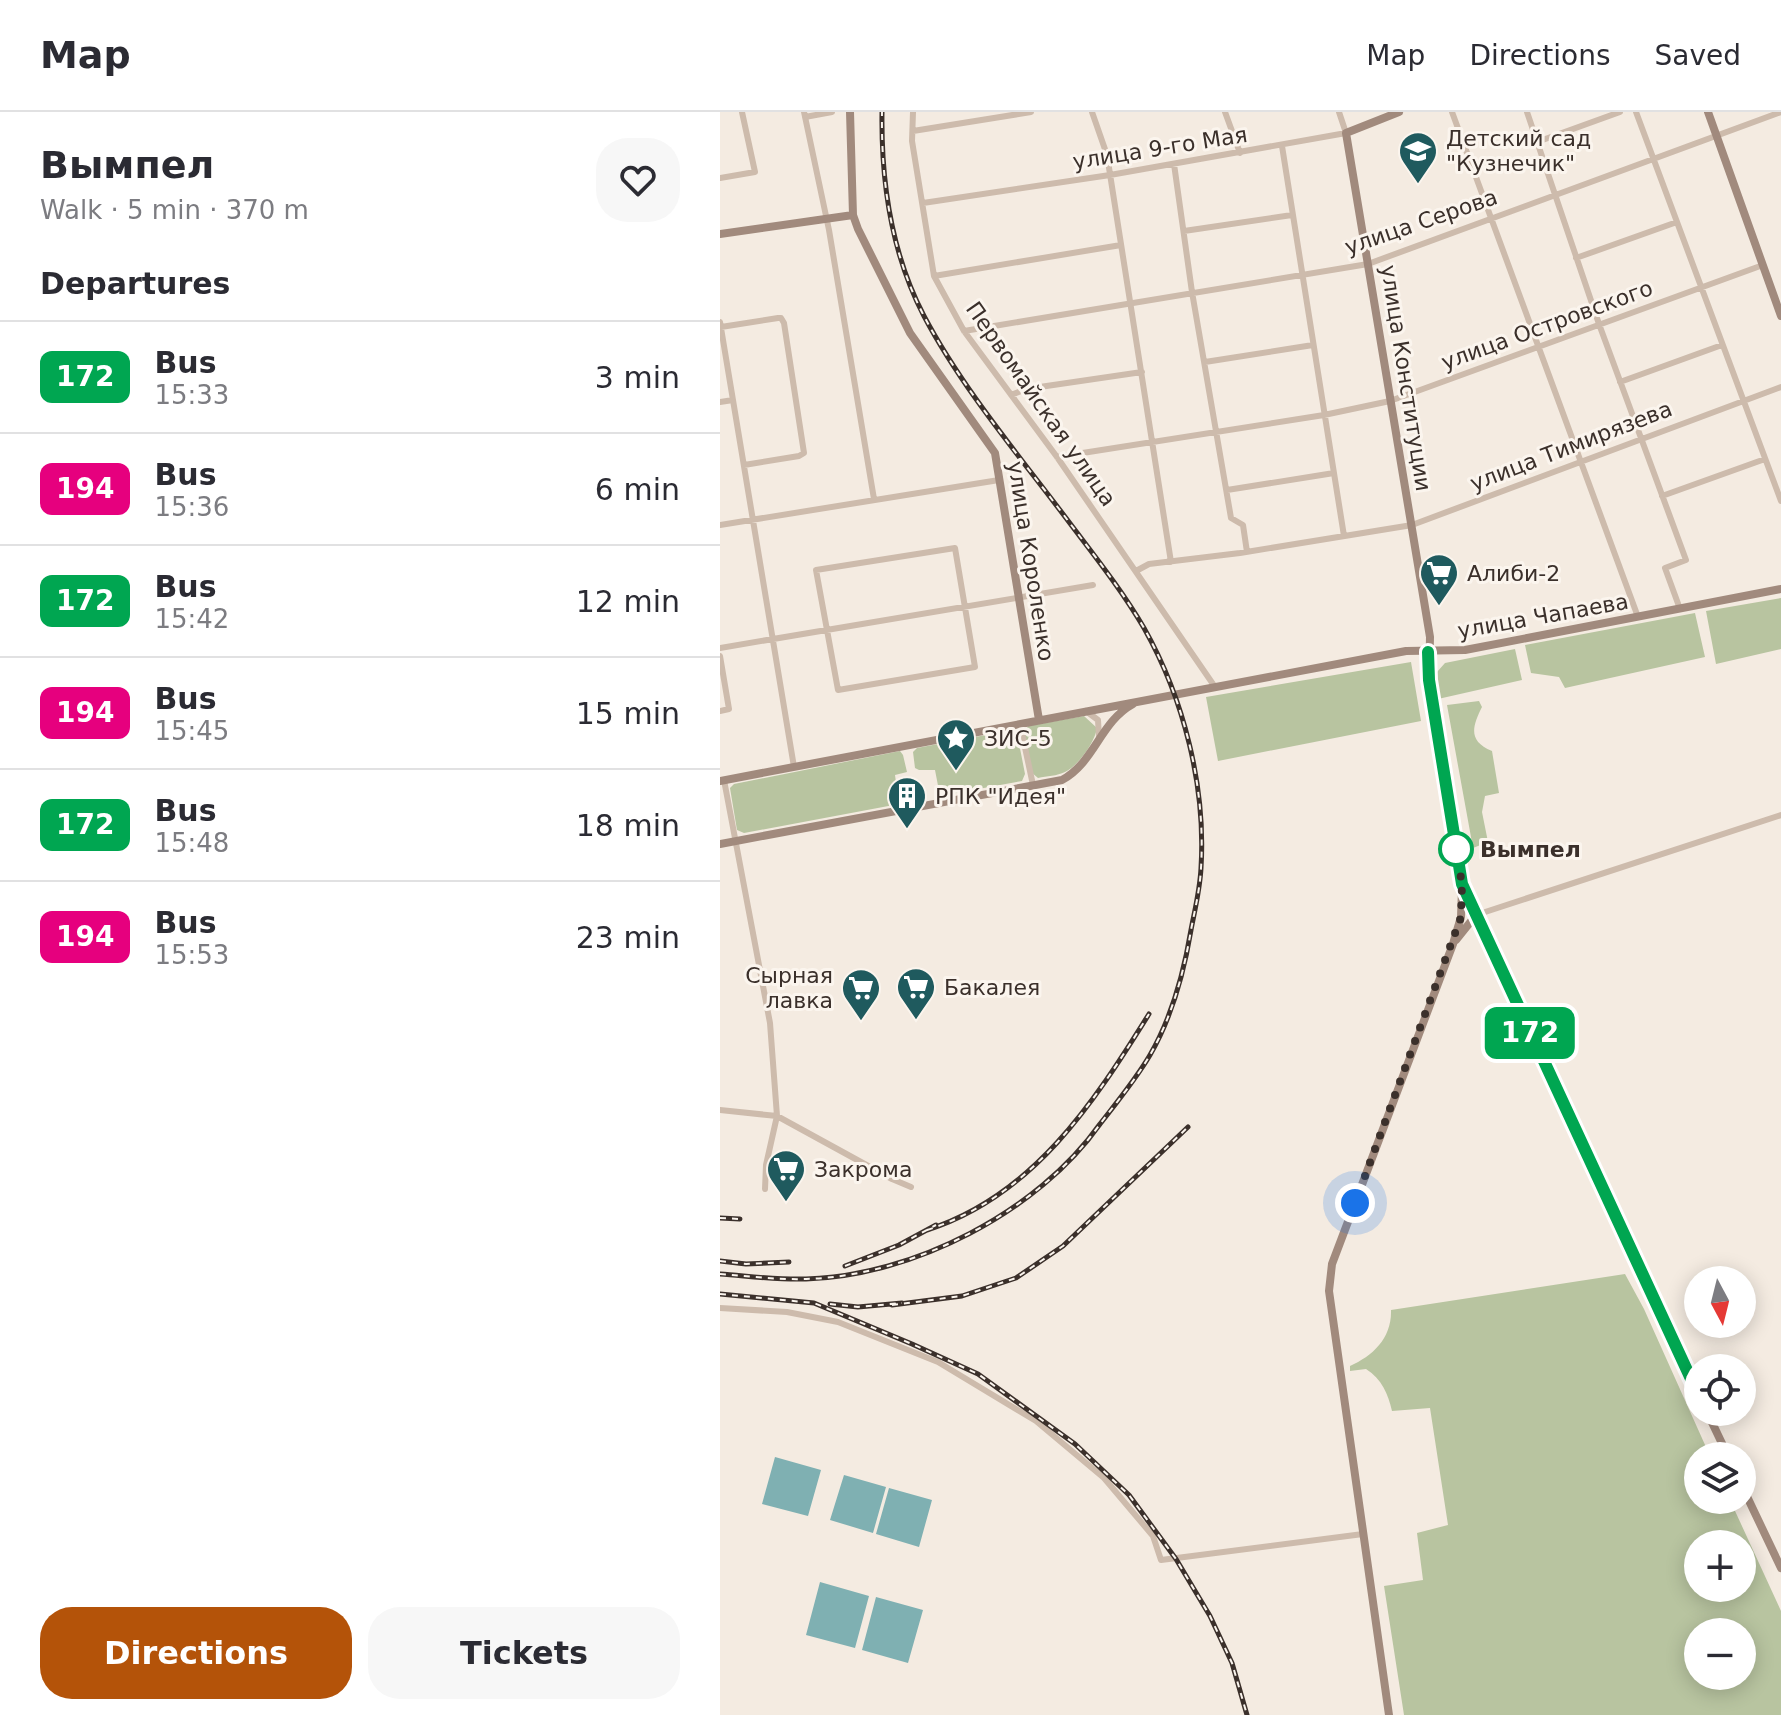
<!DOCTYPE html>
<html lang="en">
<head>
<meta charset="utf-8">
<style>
	:root { --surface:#fff; --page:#f7f7f7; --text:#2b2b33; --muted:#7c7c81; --line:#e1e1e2; --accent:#b45309 }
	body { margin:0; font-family:"DejaVu Sans",sans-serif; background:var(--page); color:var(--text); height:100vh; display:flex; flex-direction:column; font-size:30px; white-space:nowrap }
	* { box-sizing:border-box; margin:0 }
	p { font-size:26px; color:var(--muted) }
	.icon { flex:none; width:44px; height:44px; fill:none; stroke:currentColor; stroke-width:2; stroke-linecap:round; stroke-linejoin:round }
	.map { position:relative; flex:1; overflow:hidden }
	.side { display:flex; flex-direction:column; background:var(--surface); width:720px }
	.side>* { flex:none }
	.badge { padding:0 16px; border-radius:12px; font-size:28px; line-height:52px }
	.needle { width:52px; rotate:173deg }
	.controls { position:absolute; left:964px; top:1154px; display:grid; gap:16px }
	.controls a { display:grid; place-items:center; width:72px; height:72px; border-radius:50%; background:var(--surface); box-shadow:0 4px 20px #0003; font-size:40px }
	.you { position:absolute; width:40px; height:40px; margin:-20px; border:6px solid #fff; border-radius:50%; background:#1a73e8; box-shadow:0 0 0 12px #1a73e833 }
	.map>.badge { position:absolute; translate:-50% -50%; box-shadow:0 0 0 4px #fff }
	h2 { padding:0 40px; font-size:30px; line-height:72px }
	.round { display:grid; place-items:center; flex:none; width:84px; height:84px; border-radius:32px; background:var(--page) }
	.head { display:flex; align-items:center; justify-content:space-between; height:136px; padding:0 40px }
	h1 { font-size:38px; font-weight:600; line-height:60px }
	.cta { display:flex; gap:16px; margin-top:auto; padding:16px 40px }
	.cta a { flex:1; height:92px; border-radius:32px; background:var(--accent); color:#fff; font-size:32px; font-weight:600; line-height:92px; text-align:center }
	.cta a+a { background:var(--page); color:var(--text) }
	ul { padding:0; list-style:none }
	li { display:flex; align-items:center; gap:24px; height:112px; padding:0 40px; border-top:2px solid var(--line) }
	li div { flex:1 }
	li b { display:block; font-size:30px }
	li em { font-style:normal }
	li .badge { min-width:88px; font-weight:700; text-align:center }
	header { display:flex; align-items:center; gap:48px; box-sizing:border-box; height:112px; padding:0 40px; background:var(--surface); border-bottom:2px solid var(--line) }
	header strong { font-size:38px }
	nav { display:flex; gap:44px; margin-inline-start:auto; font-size:28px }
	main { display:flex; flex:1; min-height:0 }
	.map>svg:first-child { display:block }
	.green { fill:#b8c4a0; fill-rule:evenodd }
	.water { fill:#7fb0b2 }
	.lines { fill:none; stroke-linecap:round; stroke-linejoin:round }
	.street { stroke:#cdbbac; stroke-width:6 }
	.secondary { stroke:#a18a7d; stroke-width:8 }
	.rail-casing { stroke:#3b302b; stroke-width:5 }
	.rail { stroke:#fbf5ee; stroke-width:2; stroke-dasharray:6; stroke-linecap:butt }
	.line-casing { stroke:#fff; stroke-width:18 }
	.line { stroke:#00a651; stroke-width:12 }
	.walk { stroke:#3b302b; stroke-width:8; stroke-dasharray:0 14.4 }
	.stop-dot { fill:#fff; stroke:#00a651; stroke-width:4 }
	.labels { text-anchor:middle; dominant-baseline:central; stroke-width:6; stroke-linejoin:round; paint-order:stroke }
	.poi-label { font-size:22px; fill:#3b302b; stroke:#fbf5ee; text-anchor:start }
	.street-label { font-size:22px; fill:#3b302b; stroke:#fbf5ee }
	.stop-label { font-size:22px; font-weight:bold; fill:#3b302b; stroke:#fbf5ee; text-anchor:start }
</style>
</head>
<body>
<header>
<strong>Map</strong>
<nav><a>Map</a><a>Directions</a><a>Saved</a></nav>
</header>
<main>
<section class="side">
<div class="head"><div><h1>Вымпел</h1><p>Walk · 5 min · 370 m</p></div><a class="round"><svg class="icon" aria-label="heart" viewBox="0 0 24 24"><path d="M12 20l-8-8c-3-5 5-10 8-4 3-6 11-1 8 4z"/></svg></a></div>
<h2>Departures</h2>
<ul>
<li><span class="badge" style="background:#00a651;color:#fff">172</span><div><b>Bus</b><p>15:33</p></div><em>3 min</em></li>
<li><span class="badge" style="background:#e6007e;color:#fff">194</span><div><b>Bus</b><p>15:36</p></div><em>6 min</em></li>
<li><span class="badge" style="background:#00a651;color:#fff">172</span><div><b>Bus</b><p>15:42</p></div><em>12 min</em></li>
<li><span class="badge" style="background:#e6007e;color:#fff">194</span><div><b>Bus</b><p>15:45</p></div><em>15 min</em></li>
<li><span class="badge" style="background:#00a651;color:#fff">172</span><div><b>Bus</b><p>15:48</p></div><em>18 min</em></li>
<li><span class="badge" style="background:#e6007e;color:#fff">194</span><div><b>Bus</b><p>15:53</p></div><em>23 min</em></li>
</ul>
<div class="cta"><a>Directions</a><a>Tickets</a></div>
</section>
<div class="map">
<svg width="1061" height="1603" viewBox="0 0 1061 1603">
	<rect width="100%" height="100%" fill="#f4ebe1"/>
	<path class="green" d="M1061,486V537L996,552L986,499Z
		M975,501L985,545L845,576L839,565L811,561L805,533Z
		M795,537L802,568L718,587L717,560L725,551Z
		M691,550L701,609L498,649L486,585Z
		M759,589L762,595C752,615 748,629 772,639L779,681L765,684L762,700L768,730L753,736L727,593Z
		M364,604L377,616C375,630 358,654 345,660C337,664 327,664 318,666L311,660L304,620L308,614Z
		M292,618L297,621L305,662L302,669L220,684L215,658H199L195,656L193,640L197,636Z
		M180,639L183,643L187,660L175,663L179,692L24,721L17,718L10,676L14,672Z
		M905,1162L924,1197L990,1344H978V1388H1010L1061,1499V1603H684L664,1474L703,1468L697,1421L728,1413L710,1296L672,1299C668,1282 662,1267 646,1257L630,1259V1254C653,1244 672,1226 671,1198ZM978,1432H1022V1476H978ZM978,1520H1022V1564H978Z"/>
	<path class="water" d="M55,1345L101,1358L88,1404L42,1392Z
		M124,1363L166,1375L153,1421L110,1408Z
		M169,1376L212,1388L199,1435L156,1422Z
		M100,1470L149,1484L135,1536L86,1523Z
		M156,1485L203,1498L188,1551L142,1538Z"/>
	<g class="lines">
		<path class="street" d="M84,0L109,118L154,387
			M193,0L192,29L214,164L244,219L337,345L495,575
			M372,0L387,43L451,450
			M505,0L520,41
			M732,0L918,505
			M807,0L879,212L966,448L945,456L960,497
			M916,0L1061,389
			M85,5L112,0
			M193,19L311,0
			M817,30L900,0
			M562,34L624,424
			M454,52L472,180L511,406L523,413L527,440
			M0,66L35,60L22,0
			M203,91L390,63L626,21L619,0
			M464,119L572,103
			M856,146L957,110
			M214,164L401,133
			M0,210L74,655
			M1,215L58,206H61L64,211L84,341L79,344L24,353
			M244,219L648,152L1061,0
			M485,250L593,233
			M900,270L1002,233
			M291,283L306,277L422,260
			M0,290L13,288
			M337,345L604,303L670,289L1043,153
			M507,378L614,361
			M942,384L1045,347
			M0,413L279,368
			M235,436L255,555L118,578L96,458Z
			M416,459L429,452L520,441L692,413L1061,275
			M0,536L373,473
			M0,544L9,597L0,599
			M366,599L378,608L379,625
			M300,612L313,673
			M4,668L50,911L57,1004L46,1053L45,1077
			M756,803L1061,703
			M0,998L57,1004L172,1067L191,1075
			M0,1196L67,1200L118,1210L218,1250L316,1309L384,1366L433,1424L441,1448L643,1422"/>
		<path class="secondary" d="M130,0L133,103L138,117L190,221L275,341L319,608
			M679,0L626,21L710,525L709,568L742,772L978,1282
			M988,0L1061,204
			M0,122L133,103
			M0,669L686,539L745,538L1061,477
			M0,732L342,668C375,650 380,610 413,592
			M736,828L756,803
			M987,1300L1008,1344
			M1022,1374L1061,1456
			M669,1603L609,1179L612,1152L733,832L741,805L742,777"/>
		<g class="rail-casing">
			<path id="rail" d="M0,1106L20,1107
				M207,1118C313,1084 373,992 429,902
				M0,1149L26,1152L69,1150
				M125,1154L179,1133L216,1113
				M0,1162C28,1164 57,1168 86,1167C193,1164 318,1100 380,1012C397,990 416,967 430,943C452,905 464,860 471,818C475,797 480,777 481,756C486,675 464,587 424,516C403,480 377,447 352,414C302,347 243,278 204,204C171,141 161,70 162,0
				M0,1182L94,1191L192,1232L258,1262L355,1332L409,1383L456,1447L490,1504L512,1551L527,1603
				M110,1192L138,1195L182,1191
				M172,1193L242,1184L296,1166L343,1134L468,1015"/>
		</g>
		<use href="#rail" class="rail"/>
	</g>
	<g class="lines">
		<g class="line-casing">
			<path id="line" d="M708,540L709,568L742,772L978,1282"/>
		</g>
		<use href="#line" class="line"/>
		<path class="walk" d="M635,1091L741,805L742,772L736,737"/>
	</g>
	<defs>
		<g id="school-pin" transform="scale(2)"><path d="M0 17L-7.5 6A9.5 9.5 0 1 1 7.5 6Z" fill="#1f5a5e" stroke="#fbf5ee"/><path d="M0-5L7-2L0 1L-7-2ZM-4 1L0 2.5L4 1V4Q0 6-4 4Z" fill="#fff"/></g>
		<g id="supermarket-pin" transform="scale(2)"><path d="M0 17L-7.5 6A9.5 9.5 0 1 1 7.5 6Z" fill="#1f5a5e" stroke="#fbf5ee"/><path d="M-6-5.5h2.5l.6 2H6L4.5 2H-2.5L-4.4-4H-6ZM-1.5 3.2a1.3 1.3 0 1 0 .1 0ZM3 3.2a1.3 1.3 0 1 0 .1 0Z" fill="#fff"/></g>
		<g id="sight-pin" transform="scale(2)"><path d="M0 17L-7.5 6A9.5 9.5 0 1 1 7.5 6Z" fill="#1f5a5e" stroke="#fbf5ee"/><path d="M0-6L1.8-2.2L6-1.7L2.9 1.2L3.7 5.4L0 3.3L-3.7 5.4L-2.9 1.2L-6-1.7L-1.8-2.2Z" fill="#fff"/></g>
		<g id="building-pin" transform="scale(2)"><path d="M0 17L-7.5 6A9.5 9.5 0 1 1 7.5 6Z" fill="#1f5a5e" stroke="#fbf5ee"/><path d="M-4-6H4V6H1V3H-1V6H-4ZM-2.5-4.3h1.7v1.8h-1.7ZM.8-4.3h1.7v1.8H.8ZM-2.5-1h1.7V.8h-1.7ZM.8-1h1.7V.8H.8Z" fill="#fff"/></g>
	</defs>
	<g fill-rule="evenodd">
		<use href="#school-pin" x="698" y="39"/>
		<use href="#supermarket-pin" x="719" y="461"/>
		<use href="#sight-pin" x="236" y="626"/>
		<use href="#building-pin" x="187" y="684"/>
		<use href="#supermarket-pin" x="196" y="875"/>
		<use href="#supermarket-pin" x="141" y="876"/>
		<use href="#supermarket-pin" x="66" y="1057"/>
	</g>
	<circle class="stop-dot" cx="736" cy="737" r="16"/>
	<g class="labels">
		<g class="poi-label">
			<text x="726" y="26">Детский сад<tspan x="726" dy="25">"Кузнечик"</tspan></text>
			<text x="747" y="461">Алиби-2</text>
			<text x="264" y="626">ЗИС-5</text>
			<text x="215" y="684">РПК "Идея"</text>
			<text x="113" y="863" text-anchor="end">Сырная<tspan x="113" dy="25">лавка</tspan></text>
			<text x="224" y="875">Бакалея</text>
			<text x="94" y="1057">Закрома</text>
		</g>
		<g class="street-label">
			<text transform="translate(440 36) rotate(-9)">улица 9-го Мая</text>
			<text transform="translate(701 110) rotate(-19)">улица Серова</text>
			<text transform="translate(827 213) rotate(-20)">улица Островского</text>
			<text transform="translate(686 266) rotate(81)">улица Конституции</text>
			<text transform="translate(321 292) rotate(55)">Первомайская улица</text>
			<text transform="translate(851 334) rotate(-21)">улица Тимирязева</text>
			<text transform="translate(311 449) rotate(81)">улица Короленко</text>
			<text transform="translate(823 504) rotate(-10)">улица Чапаева</text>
		</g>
		<g class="stop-label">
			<text x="760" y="737">Вымпел</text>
		</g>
	</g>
</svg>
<div class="controls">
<a><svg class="needle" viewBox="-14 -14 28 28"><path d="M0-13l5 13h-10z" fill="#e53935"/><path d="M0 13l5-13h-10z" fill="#7c7c81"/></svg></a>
<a><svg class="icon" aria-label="locate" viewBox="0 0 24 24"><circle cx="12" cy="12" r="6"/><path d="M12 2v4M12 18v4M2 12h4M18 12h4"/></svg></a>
<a><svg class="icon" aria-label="layers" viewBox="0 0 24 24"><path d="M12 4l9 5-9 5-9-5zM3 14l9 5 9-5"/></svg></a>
<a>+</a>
<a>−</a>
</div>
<div class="you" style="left:635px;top:1091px"></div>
<b class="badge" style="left:810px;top:921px;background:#00a651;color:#fff">172</b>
</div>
</main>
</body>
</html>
